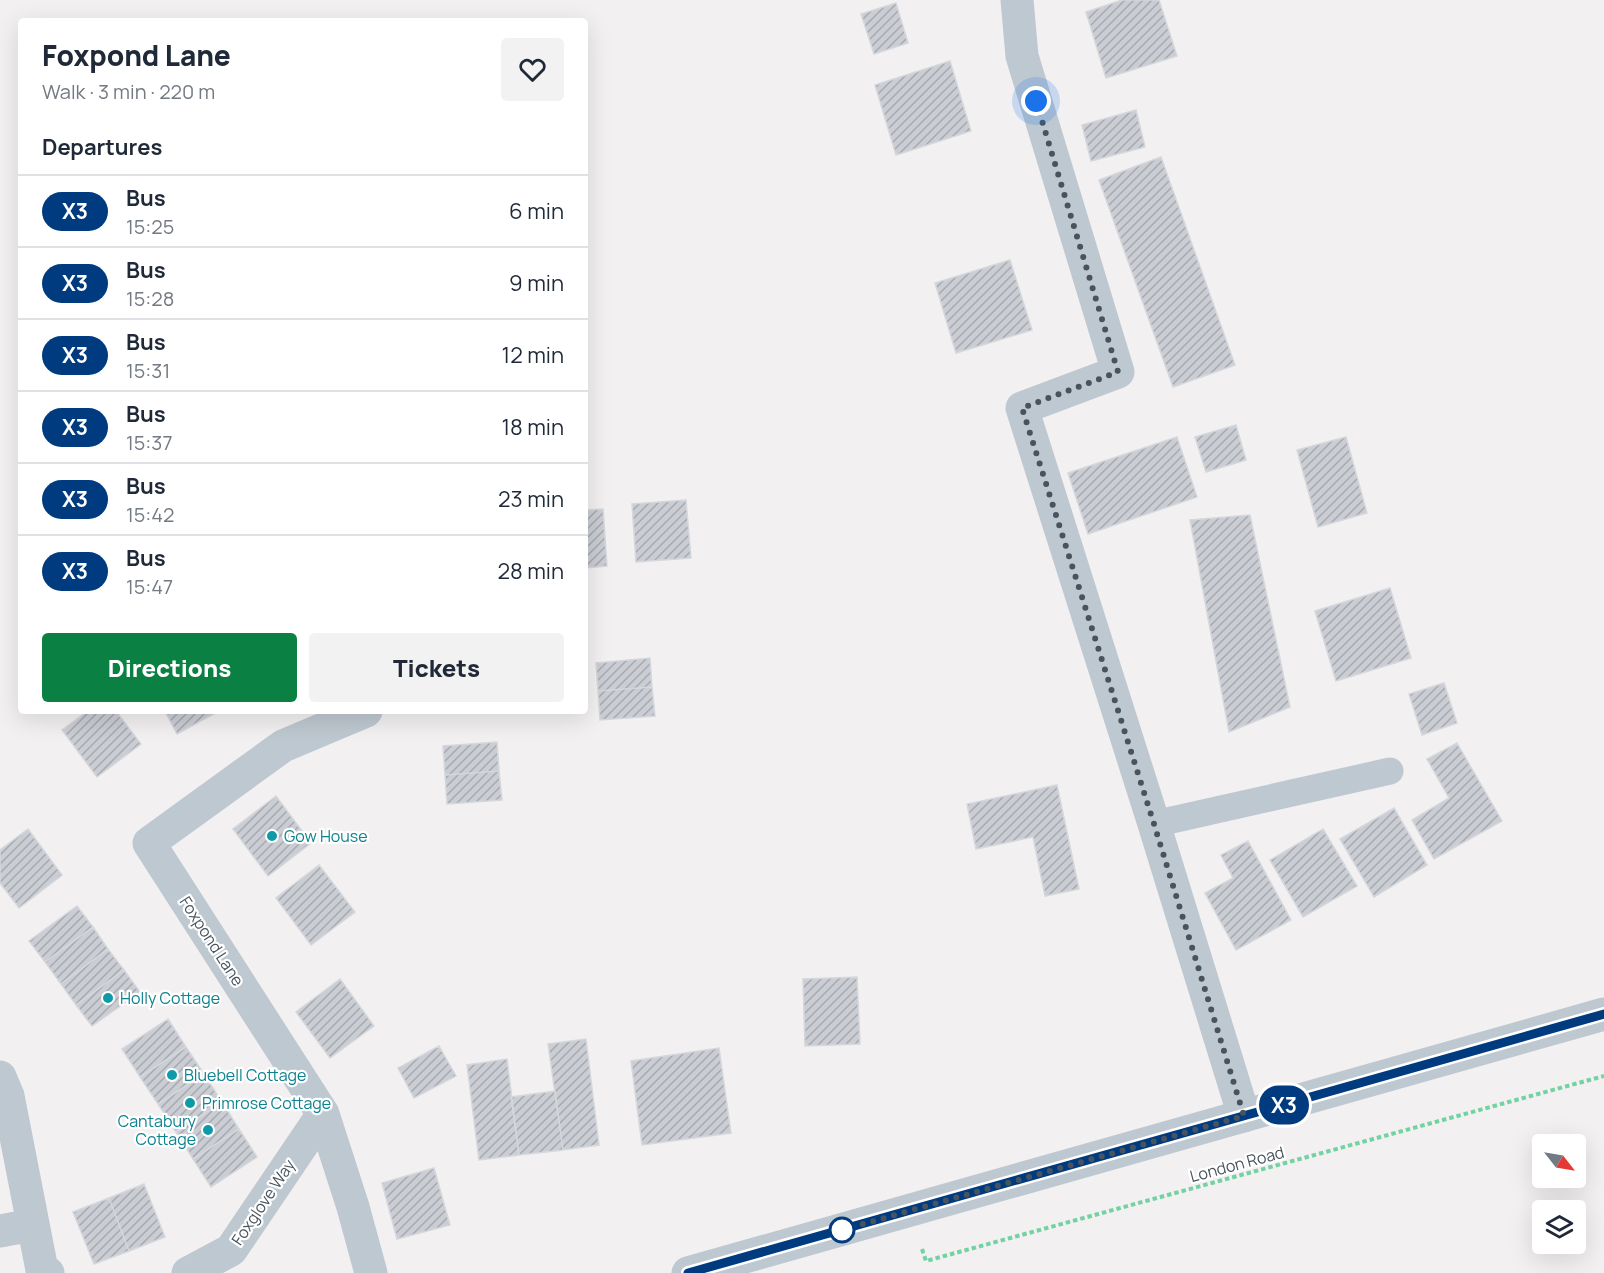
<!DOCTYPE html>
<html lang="en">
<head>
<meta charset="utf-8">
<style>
	:root { --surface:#fff; --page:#f2f2f3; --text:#1f2937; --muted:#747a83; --line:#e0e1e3; --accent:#0b8043 }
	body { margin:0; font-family:Manrope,sans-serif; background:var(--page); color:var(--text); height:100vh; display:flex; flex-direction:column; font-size:22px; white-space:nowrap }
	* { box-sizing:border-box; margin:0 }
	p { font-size:20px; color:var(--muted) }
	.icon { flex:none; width:33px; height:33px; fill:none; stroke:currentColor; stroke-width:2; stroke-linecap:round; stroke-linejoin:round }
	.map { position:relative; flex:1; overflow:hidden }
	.panel { position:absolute; left:18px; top:18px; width:570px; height:696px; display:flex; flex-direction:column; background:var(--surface); border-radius:6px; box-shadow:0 6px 24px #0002 }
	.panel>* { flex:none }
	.badge { padding:0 12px; border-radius:20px; font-size:21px; line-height:39px }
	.needle { width:39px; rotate:121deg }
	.controls { position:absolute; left:1532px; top:1134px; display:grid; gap:12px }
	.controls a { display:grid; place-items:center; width:54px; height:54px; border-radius:6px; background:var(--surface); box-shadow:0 6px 24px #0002; font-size:30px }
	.you { position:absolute; width:30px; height:30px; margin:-15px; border:4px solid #fff; border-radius:50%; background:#1a73e8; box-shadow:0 0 0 9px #1a73e833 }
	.map>.badge { position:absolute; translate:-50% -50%; box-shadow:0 0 0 3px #fff }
	h2 { padding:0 24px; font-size:22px; line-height:54px }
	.round { display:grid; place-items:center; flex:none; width:63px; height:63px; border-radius:6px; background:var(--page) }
	.headline { display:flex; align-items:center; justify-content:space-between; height:102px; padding:0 24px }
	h1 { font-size:28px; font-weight:800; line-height:45px }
	.primary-button { display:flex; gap:12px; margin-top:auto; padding:12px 24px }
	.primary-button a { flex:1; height:69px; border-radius:6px; background:var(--accent); color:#fff; font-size:24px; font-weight:800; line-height:69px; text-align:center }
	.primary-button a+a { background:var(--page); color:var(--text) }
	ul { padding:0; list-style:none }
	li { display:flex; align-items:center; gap:18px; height:72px; padding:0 24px; border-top:2px solid var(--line) }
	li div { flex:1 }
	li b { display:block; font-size:22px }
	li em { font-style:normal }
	li .badge { min-width:66px; font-weight:700; text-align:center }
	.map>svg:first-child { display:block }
	.building { fill:url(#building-hatch); stroke:#d4d7dc; stroke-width:1.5 }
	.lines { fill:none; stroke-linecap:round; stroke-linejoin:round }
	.path { stroke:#73d2a2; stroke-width:4; stroke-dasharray:4.5 3; stroke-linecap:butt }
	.service { stroke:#bec8d0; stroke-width:27 }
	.minor { stroke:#bec8d0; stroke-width:33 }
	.tertiary { stroke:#bec8d0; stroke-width:33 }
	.line-casing { stroke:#fff; stroke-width:14 }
	.line { stroke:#003b80; stroke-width:9 }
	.walk { stroke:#47545f; stroke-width:6; stroke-dasharray:0 10.8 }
	.culture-dot { fill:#0f9aa8; stroke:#fff; stroke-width:2 }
	.stop-dot { fill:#fff; stroke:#003b80; stroke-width:3 }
	.labels { text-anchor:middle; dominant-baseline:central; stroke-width:4.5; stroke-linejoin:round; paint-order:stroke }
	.culture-label { font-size:16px; fill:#0d838f; stroke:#fff; text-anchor:start }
	.street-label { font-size:16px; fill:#47545f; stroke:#fff }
</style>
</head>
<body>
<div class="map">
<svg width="1604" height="1273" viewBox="0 0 1604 1273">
	<defs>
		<pattern id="building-hatch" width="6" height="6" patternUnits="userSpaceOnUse" patternTransform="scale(1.5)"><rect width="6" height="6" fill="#cacdd3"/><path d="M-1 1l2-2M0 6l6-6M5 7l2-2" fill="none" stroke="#a6a9ae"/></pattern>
	</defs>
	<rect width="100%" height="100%" fill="#f3f0f1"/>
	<path class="building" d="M1122,0H1159L1177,56L1106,78L1086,12Z
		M896,3L908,43L874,54L861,14Z
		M950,61L971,131L896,155L875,85Z
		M1136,110L1145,147L1091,161L1082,125Z
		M1161,157L1235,365L1173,387L1099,180Z
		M1010,260L1032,330L956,353L935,283Z
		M1236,425L1246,460L1206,472L1195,437Z
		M1177,437L1197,497L1088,534L1068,473Z
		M1346,437L1367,513L1318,527L1297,450Z
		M686,500L691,558L636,562L632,504Z
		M603,509L607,566L585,568V510Z
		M1250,515L1290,707L1229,732L1190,520Z
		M1390,588L1411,658L1336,681L1315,611Z
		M650,658L652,687L598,691L596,663Z
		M1444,683L1457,723L1422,735L1409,694Z
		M652,687L655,716L600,720L598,691Z
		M88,711H116L141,744L97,777L62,730Z
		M165,711H219L177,734Z
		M497,742L499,771L445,775L443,746Z
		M1457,743L1502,821L1434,859L1412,820L1449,798L1427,759Z
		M499,771L502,800L447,804L445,775Z
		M1057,785L1079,889L1045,896L1033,837L976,849L967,804Z
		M276,796L311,843L268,876L233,829Z
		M1394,808L1427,865L1374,897L1340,839Z
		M28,829L62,875L19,908L0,883V850Z
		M1323,829L1357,886L1303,917L1270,860Z
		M1248,841L1291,920L1236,950L1205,893L1233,878L1221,855Z
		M319,865L355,912L311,945L276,898Z
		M77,906L93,927L45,962L29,941Z
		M93,927L108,949L61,984L45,962Z
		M108,949L124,970L76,1005L61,984Z
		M124,970L140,992L92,1026L76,1005Z
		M857,977L860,1044L805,1046L803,979Z
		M340,979L374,1026L330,1058L296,1012Z
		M168,1019L186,1047L140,1077L122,1049Z
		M586,1039L599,1145L563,1150L548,1044Z
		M439,1046L456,1076L414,1098L398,1068Z
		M186,1047L204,1074L158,1104L140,1077Z
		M719,1048L731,1133L642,1145L631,1061Z
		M507,1059L519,1155L479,1160L467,1065Z
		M204,1074L222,1102L176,1132L158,1104Z
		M555,1091L563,1150L519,1155L511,1097Z
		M222,1102L239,1129L193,1159L176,1132Z
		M239,1129L257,1157L211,1187L193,1159Z
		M434,1168L450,1225L397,1239L382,1183Z
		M144,1184L165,1237L129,1251L109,1198Z
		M109,1198L129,1251L94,1264L73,1212Z"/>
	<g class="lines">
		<path class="path" d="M922,1249L926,1261L1604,1076"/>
		<path class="service" d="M1154,824L1390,771"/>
		<path class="minor" d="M1017,0L1022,56L1118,372L1022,408L1154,824L1244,1116
			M366,711L283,746L149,843L323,1114L353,1207L371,1273
			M0,1077L8,1096L42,1270L48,1273
			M0,1231L32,1225
			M188,1273L231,1250L323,1114"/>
		<path class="tertiary" d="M688,1273L1604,1014"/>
	</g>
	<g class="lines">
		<g class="line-casing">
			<path id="line" d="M688,1273L1604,1014"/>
		</g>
		<use href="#line" class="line"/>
		<path class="walk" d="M842,1230L1244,1116L1154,824L1022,408L1118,372L1036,101"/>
	</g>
	<g class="culture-dot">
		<circle cx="272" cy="836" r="6"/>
		<circle cx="108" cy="998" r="6"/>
		<circle cx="172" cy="1075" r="6"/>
		<circle cx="190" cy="1103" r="6"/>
		<circle cx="208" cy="1130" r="6"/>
	</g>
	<circle class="stop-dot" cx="842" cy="1230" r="12"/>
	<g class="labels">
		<g class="culture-label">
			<text x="284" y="836">Gow House</text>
			<text x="120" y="998">Holly Cottage</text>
			<text x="184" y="1075">Bluebell Cottage</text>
			<text x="202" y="1103">Primrose Cottage</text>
			<text x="196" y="1121" text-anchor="end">Cantabury<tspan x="196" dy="18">Cottage</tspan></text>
		</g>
		<g class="street-label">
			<text transform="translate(212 941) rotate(57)">Foxpond Lane</text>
			<text transform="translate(1237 1164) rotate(-15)">London Road</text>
			<text transform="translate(263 1202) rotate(-56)">Foxglove Way</text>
		</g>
	</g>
</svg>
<div class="controls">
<a><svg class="needle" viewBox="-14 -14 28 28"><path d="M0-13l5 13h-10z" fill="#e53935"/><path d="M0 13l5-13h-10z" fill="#747a83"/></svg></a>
<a><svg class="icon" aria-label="layers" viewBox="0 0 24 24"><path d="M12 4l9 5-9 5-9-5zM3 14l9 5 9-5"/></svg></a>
</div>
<div class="you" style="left:1036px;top:101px"></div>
<b class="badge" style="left:1284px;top:1105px;background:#003b80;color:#fff">X3</b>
<section class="panel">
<div class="headline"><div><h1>Foxpond Lane</h1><p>Walk · 3 min · 220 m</p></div><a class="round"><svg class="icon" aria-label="heart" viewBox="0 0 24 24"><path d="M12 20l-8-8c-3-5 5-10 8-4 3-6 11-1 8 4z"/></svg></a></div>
<h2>Departures</h2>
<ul>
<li><span class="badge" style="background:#003b80;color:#fff">X3</span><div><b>Bus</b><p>15:25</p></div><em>6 min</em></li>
<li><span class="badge" style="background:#003b80;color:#fff">X3</span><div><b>Bus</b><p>15:28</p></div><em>9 min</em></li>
<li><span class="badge" style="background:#003b80;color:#fff">X3</span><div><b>Bus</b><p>15:31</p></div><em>12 min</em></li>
<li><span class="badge" style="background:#003b80;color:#fff">X3</span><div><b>Bus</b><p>15:37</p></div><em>18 min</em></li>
<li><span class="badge" style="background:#003b80;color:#fff">X3</span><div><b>Bus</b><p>15:42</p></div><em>23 min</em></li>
<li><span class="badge" style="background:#003b80;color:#fff">X3</span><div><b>Bus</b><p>15:47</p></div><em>28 min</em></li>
</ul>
<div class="primary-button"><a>Directions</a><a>Tickets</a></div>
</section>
</div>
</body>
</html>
